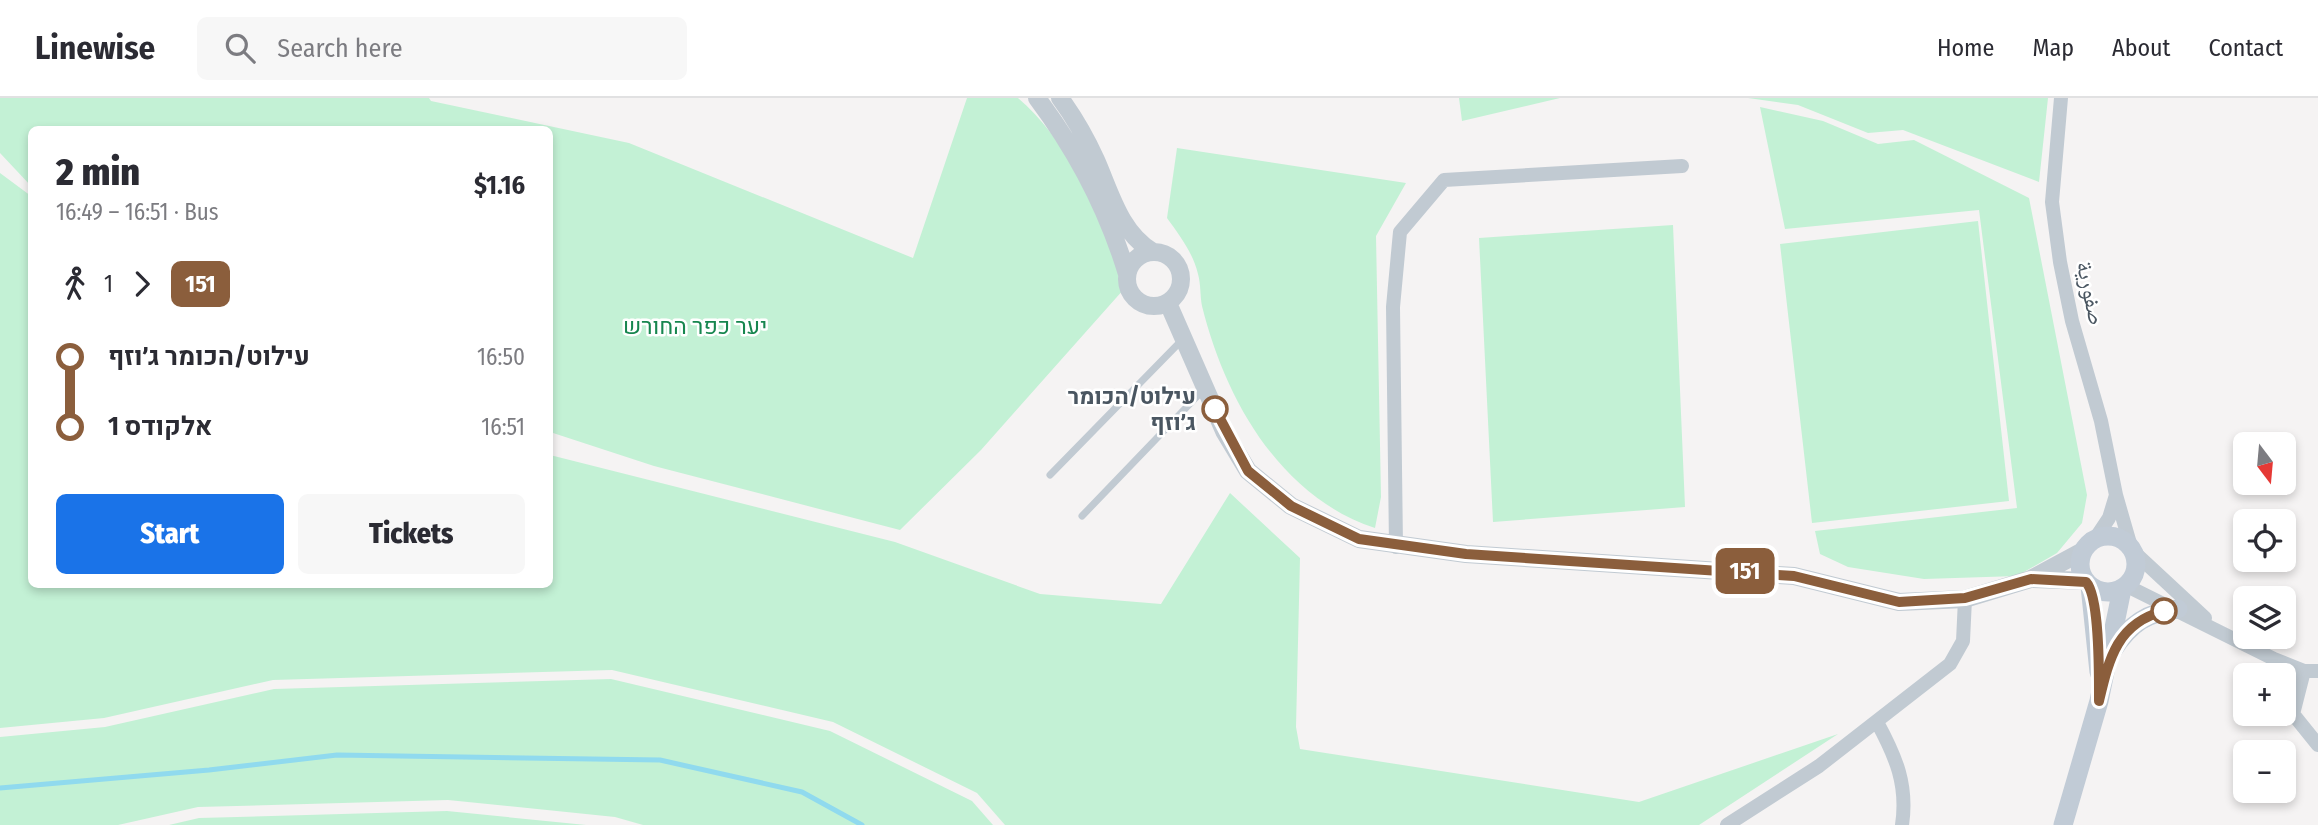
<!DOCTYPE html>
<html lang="en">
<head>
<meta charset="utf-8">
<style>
	:root { --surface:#fff; --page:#f7f7f7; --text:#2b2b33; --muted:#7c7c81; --line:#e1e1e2; --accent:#1a73e8 }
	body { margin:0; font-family:"Fira Sans Condensed","Noto Naskh Arabic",Heebo,sans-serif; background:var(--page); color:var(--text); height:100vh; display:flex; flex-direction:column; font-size:26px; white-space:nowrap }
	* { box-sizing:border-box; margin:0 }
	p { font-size:23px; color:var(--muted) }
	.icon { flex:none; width:38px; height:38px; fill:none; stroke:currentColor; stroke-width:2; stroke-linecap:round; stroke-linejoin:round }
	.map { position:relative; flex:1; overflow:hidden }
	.side { position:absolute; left:28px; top:28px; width:525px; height:462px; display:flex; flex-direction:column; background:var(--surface); border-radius:10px; box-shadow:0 4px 10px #0003 }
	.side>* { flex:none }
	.badge { padding:0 14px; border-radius:10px; font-size:24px; line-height:46px }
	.needle { width:46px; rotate:164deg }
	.buttons { position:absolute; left:2233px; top:334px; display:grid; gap:14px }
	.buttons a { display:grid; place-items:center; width:63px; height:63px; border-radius:10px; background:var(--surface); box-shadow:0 4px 10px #0003; font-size:35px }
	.map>.badge { position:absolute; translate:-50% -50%; box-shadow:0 0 0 4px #fff }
	.legs { display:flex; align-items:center; gap:10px; height:77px; padding:0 28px; font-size:23px }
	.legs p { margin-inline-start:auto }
	.headline { display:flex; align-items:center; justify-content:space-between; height:119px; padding:0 28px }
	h1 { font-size:38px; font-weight:800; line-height:52px }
	.button { display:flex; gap:14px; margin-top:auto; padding:14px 28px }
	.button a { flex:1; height:80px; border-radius:10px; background:var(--accent); color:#fff; font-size:28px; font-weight:800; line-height:80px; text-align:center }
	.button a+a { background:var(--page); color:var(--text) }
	ul { padding:0 28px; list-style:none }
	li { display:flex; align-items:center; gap:24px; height:70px; font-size:26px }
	li i { display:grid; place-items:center; width:10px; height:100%; margin:0 9px; background:currentColor }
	li i::after { content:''; width:18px; height:18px; margin:-9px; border:5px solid; border-radius:50%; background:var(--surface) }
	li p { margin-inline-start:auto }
	li:first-child i { background:linear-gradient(#0000 50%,currentColor 0) }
	li:last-child i { background:linear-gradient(currentColor 50%,#0000 0) }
	header { display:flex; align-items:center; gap:42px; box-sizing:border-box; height:98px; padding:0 35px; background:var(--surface); border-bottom:2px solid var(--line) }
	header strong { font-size:33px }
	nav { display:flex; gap:38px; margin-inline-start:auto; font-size:24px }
	.search { width:490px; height:63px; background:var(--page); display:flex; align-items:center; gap:18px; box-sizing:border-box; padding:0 24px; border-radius:10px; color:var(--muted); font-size:26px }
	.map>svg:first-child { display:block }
	.green { fill:#c3f1d5 }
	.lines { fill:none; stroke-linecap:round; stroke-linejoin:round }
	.stream { stroke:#90daee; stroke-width:5 }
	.service { stroke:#c1cad2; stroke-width:7 }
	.minor { stroke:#c1cad2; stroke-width:14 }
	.tertiary { stroke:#c1cad2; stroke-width:18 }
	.secondary { stroke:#c1cbd6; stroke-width:19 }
	.line-1-casing { stroke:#fff; stroke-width:16 }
	.line-1 { stroke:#8b5e3c; stroke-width:10 }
	.stop-1-dot { fill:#fff; stroke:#8b5e3c; stroke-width:3.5 }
	.labels { text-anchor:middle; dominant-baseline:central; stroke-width:5; stroke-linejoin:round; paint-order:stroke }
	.street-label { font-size:23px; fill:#4a5661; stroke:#fff }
	.park-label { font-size:23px; fill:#17864f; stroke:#fff }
	.stop-label { font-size:23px; font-weight:bold; fill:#4a5661; stroke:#fff; text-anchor:end }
</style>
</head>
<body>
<header>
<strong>Linewise</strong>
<div class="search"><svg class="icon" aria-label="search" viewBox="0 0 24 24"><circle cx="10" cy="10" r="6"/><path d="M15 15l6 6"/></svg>Search here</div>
<nav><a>Home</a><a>Map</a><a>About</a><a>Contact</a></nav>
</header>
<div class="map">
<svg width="2318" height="727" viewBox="0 0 2318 727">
	<rect width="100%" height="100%" fill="#f5f3f3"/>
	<path class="green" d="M0,0H429L431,3L629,45L913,160L967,0H1018C1072,46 1099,120 1132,182L981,352L900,432L654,368L550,334V32H32L31,88L0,55Z
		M1459,0H1560L1462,23Z
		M1748,0H2048L2039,84L1903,32L1868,35L1798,7Z
		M1760,9L1823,23L1878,46L1914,42L2029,100L2087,397L2082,425L2057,455L2017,478L1924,481L1848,469L1820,456L1815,433L2017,410L1979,112L1785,131Z
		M1177,50L1406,85L1376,138L1381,399L1375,430C1280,399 1225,301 1202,208C1200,198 1201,187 1198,176C1193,155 1180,138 1167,120Z
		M0,75L31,98L32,486H550V357L895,444L1040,496L1161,506L1230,395L1300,460L1296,629L1300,651L1639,704L1838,636L1699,727H1005L977,695L833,624L612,572L273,582L104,620L0,630Z
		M1978,123L2009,403L1812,425L1780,146Z
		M1673,127L1685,409L1493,424L1479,140Z
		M611,581L830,633L972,703L993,727H643L615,719L448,702L198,709L118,727H0V639L105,629L274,591Z
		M447,713L586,727H169L199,720Z"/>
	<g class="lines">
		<path class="stream" d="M0,690L209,672L337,657L660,662L802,694L862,727"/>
		<path class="service" d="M1050,377L1182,242
			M1082,418L1205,290"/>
		<path class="minor" d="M2061,0L2052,104L2060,164L2072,223L2101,323L2116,397L2131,449
			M2095,441L2109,420L2116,397
			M1396,449L1393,209L1400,134L1444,82L1682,68
			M2135,455L2205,520
			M2127,488L2274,561L2304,573H2318
			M2304,573L2293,616L2318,647
			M1877,624C1896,659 1908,687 1902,727
			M1727,727L1819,668L1950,566L1963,543L1965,501"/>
		<path class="tertiary" d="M1037,0C1076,52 1108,113 1127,176
			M1060,0C1074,19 1086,40 1096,62C1111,96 1120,134 1153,154
			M1127 181a27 27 0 1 1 54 0a27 27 0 1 1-54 0Z
			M1168,205L1224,333L1248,373L1291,408L1359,441L1466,456L1794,478L1899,504L1965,501L2031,481L2083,453
			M2034,481L2086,483"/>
		<path class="secondary" d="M2080 466a28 28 0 1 1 56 0a28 28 0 1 1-56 0Z
			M2090,488L2099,574
			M2113,552C2130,526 2147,514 2178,511
			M2063,727L2099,603L2122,491"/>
	</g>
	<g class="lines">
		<g class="line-1-casing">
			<path id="line-1" d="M1215,311L1248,373L1291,408L1359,441L1466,456L1794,478L1899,504L1965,500L2031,481L2086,484C2100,499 2099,579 2099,603C2109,561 2117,525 2164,513"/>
		</g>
		<use href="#line-1" class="line-1"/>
	</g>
	<g class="stop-1-dot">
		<circle cx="1215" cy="311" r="12"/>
		<circle cx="2164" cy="513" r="12"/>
	</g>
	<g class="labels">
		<g class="street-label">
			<text transform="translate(2091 195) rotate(78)">صفورية</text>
		</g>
		<g class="park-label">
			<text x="695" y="228">יער כפר החורש</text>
		</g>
		<g class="stop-label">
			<text x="1196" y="298">עילוט/הכומר<tspan x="1196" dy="26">ג׳וזף</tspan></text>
		</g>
	</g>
</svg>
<div class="buttons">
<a><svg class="needle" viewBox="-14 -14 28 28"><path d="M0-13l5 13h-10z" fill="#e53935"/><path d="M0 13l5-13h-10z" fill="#7c7c81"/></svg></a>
<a><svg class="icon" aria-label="locate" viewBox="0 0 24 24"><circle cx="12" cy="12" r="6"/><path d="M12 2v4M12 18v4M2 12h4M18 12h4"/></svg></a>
<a><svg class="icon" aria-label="layers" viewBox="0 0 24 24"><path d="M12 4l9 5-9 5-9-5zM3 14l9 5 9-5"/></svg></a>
<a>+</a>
<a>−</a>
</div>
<b class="badge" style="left:1745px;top:473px;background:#8b5e3c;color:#fff">151</b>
<section class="side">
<div class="headline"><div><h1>2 min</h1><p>16:49 – 16:51 · Bus</p></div><b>$1.16</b></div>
<div class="legs"><svg class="icon" aria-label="walk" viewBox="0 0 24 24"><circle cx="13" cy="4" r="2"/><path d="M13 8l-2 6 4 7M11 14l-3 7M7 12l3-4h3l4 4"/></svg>1<svg class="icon" aria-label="forward" viewBox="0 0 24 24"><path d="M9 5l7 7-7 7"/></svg><b class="badge" style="background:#8b5e3c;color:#fff">151</b></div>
<ul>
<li><i style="color:#8b5e3c"></i><b>עילוט/הכומר ג׳וזף</b><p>16:50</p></li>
<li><i style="color:#8b5e3c"></i><b>אלקודס 1</b><p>16:51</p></li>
</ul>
<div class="button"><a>Start</a><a>Tickets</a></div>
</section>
</div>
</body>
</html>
